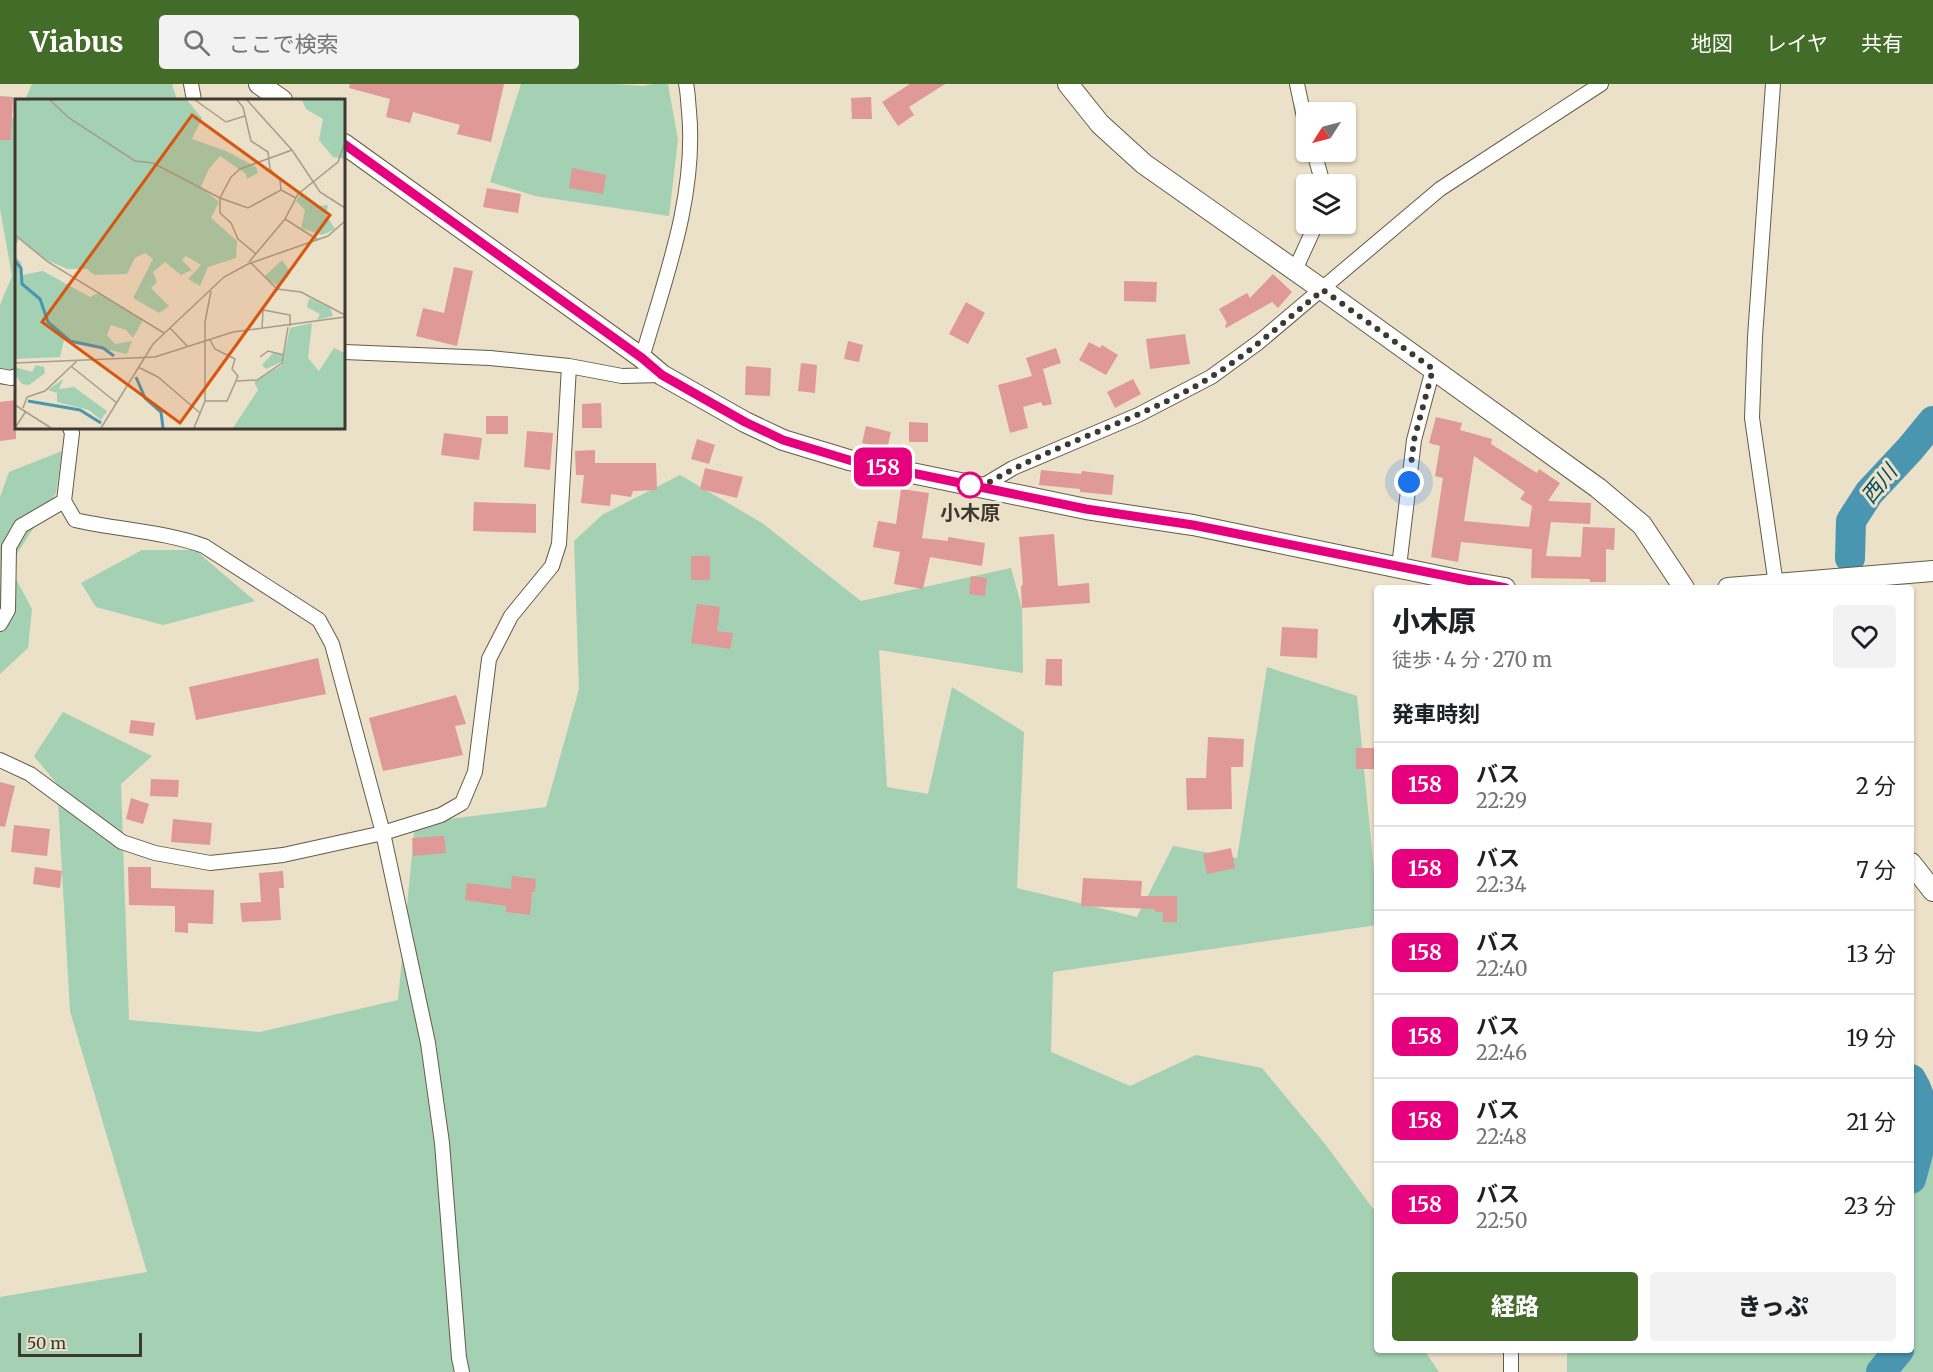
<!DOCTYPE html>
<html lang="ja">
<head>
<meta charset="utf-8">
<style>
	:root { --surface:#fff; --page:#f2f2f2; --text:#202124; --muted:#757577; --line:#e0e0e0; --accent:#426c28 }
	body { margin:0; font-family:Merriweather,"Noto Sans JP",serif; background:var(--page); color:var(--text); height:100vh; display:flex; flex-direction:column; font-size:22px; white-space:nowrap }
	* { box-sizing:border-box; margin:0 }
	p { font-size:20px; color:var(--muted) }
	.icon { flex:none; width:33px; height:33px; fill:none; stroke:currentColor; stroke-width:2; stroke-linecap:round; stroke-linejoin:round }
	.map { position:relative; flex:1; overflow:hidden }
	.drawer { position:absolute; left:1374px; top:501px; width:540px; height:768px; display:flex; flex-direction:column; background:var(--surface); border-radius:6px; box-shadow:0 2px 4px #0004 }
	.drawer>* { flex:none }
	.badge { padding:0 12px; border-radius:9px; font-size:21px; line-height:39px }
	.needle { width:39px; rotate:234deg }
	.fabs { position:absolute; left:1296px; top:18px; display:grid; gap:12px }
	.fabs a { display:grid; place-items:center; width:60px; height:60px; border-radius:6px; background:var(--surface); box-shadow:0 2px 4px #0004; font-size:30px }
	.scale { position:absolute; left:18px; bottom:15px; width:124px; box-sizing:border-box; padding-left:6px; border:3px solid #3e3930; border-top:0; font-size:16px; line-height:21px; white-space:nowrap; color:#3e3930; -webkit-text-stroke:4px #ebe0c8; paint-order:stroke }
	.you { position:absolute; width:30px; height:30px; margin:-15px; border:4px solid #fff; border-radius:50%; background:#1a73e8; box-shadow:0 0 0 9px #1a73e833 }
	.map>.badge { position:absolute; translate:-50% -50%; box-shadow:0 0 0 3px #fff }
	h2 { padding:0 18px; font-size:22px; line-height:54px }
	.round { display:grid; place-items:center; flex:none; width:63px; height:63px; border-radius:6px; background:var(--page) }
	.overview { display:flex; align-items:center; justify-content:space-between; height:102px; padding:0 18px }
	h1 { font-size:28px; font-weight:800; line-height:45px }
	.action { display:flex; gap:12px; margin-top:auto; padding:12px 18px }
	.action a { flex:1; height:69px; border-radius:6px; background:var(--accent); color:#fff; font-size:24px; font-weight:800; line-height:69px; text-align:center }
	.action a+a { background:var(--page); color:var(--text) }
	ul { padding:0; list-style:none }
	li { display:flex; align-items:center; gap:18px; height:84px; padding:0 18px; border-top:2px solid var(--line) }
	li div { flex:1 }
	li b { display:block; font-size:22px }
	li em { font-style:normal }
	li .badge { min-width:66px; font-weight:700; text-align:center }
	header { display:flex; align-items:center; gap:36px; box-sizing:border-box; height:84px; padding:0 30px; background:var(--accent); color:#fff }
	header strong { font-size:28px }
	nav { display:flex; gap:33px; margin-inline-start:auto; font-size:21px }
	.search { width:420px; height:54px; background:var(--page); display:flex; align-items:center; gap:15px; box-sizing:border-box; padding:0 21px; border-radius:6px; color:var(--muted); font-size:22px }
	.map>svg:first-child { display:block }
	.green { fill:#a4d0b3 }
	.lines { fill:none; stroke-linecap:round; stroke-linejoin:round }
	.river { stroke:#4a96b0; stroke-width:30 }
	.building { fill:#df9a97; fill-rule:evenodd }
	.street-casing { stroke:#655b47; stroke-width:16 }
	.secondary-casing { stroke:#655b47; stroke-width:22 }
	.street { stroke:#fff; stroke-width:14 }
	.secondary { stroke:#fff; stroke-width:20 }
	.line-casing { stroke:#fff; stroke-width:14 }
	.line { stroke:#e6007e; stroke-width:9 }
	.walk { stroke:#3e3930; stroke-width:6; stroke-dasharray:0 10.8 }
	.stop-dot { fill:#fff; stroke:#e6007e; stroke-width:3 }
	.labels { text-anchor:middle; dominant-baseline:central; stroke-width:6; stroke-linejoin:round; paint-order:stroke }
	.stop-label { font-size:20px; font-weight:bold; fill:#3e3930; stroke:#ebe0c8 }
	.water-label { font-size:21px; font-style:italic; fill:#054a5d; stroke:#ebe0c8 }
	.inset-river { fill:none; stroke:#4a96b0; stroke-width:3 }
	.inset-road { fill:none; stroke:#a69d8b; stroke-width:1.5 }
	.view { fill:#d75610; fill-opacity:0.15; stroke:#d75610; stroke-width:3 }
	.inset-edge { fill:none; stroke:#3e3930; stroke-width:3 }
</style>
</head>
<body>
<header>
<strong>Viabus</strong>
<div class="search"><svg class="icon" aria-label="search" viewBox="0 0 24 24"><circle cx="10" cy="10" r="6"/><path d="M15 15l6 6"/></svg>ここで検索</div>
<nav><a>地図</a><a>レイヤ</a><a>共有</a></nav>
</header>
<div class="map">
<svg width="1933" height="1288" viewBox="0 0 1933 1288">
	<rect width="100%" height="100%" fill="#ebe0c8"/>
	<path class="green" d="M32,0H172L177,16H25Z
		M521,0H616L643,2L654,0H668L678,56L669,132L535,112L490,98Z
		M16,33V290L0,288V221L12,192L0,125V38Z
		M62,367L56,409L9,482L32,525L28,564L0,590V413L9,388Z
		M680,391L762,439L861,517L1011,484L1022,524L1023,589L879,566L887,703L928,710L952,603L1024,648L1017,804L1137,833L1173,762L1237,774L1267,583L1357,612L1377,819V841L1053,888L1051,968L1130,1002L1196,971L1262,984L1325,1060L1377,1130V1266H1424L1439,1288H0V1213L147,1188L70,927L57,700L34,672L63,628L152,672L121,700L129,936L260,948L398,916L415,739L546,723L579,605L574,457L602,431Z
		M142,466H195L255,517L163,541L96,523L81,499Z
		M1911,1003L1933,1056V1288H1567V1266H1911Z"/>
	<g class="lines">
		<path class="river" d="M1850,474L1851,437L1869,409L1910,365L1933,337
			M1911,995C1932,1029 1921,1059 1911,1095
			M1881,1288L1899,1266"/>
	</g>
	<path class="building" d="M350,0H504L491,58L457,50L460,41L413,28L410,39L386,33L390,15L349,4Z
		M910,0H945L909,23L914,31L898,42L882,18Z
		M0,12L13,13L11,56H0Z
		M871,13L872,35H852L851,14Z
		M572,84L606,91L603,110L569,104Z
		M487,104L521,110L518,129L483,123Z
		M454,183L473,187L457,262L416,252L423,224L444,229Z
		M1273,190L1292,208L1278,224L1272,218L1226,244L1225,242L1227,239L1219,225L1247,209L1250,214Z
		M1124,197L1157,198L1156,218L1124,217Z
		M966,218L985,229L968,260L949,250Z
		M1185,250L1190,280L1150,285L1146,255Z
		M848,257L863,261L859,278L844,275Z
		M1089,258L1100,264L1102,261L1118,271L1106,291L1079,276Z
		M1056,264L1061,279L1043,285L1052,320L1043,322L1041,318L1023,323L1028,344L1010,349L998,301L1032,292L1026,274Z
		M801,279L817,281L815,309L798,307Z
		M746,282L771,284L770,312L745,311Z
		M1133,295L1141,310L1115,324L1107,308Z
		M16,316V355L0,357V318Z
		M601,319L602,344H582V320Z
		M486,332H508V350H486Z
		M1436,333L1462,339L1460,346L1492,355L1491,360L1537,389L1539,385L1560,399L1548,417L1591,419L1590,440L1551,438L1546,472L1581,473L1583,443L1615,444L1614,466L1606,465V498H1590V495L1531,494L1532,465L1461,458L1458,478L1431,473L1443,394L1435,392L1440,362L1429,359ZM1474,372L1525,408L1520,415L1532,422L1529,443L1464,437Z
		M909,338L928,339V358H909Z
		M866,342L891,348L887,365L862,359Z
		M527,347L553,349L550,386L524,383Z
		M444,349L482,354L479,376L441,371Z
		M697,355L715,361L709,380L691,375Z
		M595,366V379H656L657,406L633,407L631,413L611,410L610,422L581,419L584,391H576L575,367Z
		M705,384L743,393L737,414L700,405Z
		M1041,386L1081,390L1082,387L1114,391L1112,411L1080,408V405L1039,401Z
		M901,405L929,409L922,454L948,457V453L985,459L982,482L930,473L923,505L894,500L900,468L873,463L878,437L896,440Z
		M474,418L536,420V449L473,447Z
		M1054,450L1058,502L1089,499L1090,519L1022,524L1021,502L1023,501L1019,453Z
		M691,472H710V496H691Z
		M971,492L987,494L985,512L969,510Z
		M697,520L720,523L717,547L733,549L730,565L691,559Z
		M1282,543L1318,545L1317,574L1280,572Z
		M318,574L326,610L196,636L189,603Z
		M1046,575H1062V602L1045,601Z
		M456,611L466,640L455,642L463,671L383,687L369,634Z
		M131,636L155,639L153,652L129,649Z
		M1208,653L1244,655L1243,683H1231L1232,725L1187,726L1186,694H1206Z
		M1356,664H1377V685H1356Z
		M151,695L179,696L178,713L150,712Z
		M0,698L15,702L5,743L0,742Z
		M131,714L149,720L143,740L126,735Z
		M173,735L212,739L210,761L171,758Z
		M14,741L50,745L47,772L11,768Z
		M444,752L446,769L413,772L412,754Z
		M1231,764L1235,784L1207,790L1203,770Z
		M35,783L62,787L60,804L33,800Z
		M128,783H151V804L214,806L213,840L188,839V849L175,848V822L129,821Z
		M283,787L284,804H279L281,836L242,838L240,819L261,818L259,789Z
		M512,792L536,795L535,808H532L530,831L506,828V822L465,816L467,799L511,805Z
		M1083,794L1142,797L1141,812H1177V838H1163V828H1155V825L1081,822Z"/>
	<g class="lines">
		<g class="street-casing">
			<path id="street" d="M191,0L194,16
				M1297,0L1306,42
				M1773,0L1755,253L1752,334L1776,501
				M1314,68L1323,100
				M1295,186L1316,140
				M344,268L490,274L569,282L622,292L662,291
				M642,274C665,195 697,111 689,27C688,18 688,8 686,0
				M0,292L11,294L16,292
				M70,344L72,349L64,417L75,436C118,446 163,447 204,462L319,536L332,560L383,749L428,959L442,1059L459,1274L462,1288
				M981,403L1013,384L1138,331L1211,293L1259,258L1440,105L1601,0
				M1399,483L1414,356L1433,285
				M0,540L8,526L9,463L21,442L64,417
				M0,676L30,690L122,758L155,769L210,779L283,771L383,749L441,731L462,719L475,688L489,575L511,532L552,482L559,460L569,282
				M1511,1266V1288"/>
		</g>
		<g class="secondary-casing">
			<path id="secondary" d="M259,0L282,16
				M1068,0L1100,40L1144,80L1323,206L1598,404L1642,441L1684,504
				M344,60L642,274L662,291L745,338L783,356L849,376L1086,425L1193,441L1458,496L1505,504
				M1728,504L1933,487
				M1911,779L1933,807"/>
		</g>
		<use href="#street" class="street"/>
		<use href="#secondary" class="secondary"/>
	</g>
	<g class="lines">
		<g class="line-casing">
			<path id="line" d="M344,60L642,274L662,291L745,338L783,356L849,376L1086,425L1193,441L1506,504"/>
		</g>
		<use href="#line" class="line"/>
		<path class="walk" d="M970,401L981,403C1054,359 1138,338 1211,293C1251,268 1287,235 1323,206L1433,285L1414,356L1409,398"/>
	</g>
	<circle class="stop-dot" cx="970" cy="401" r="12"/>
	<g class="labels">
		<g class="stop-label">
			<text x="970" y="428">小木原</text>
		</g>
		<g class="water-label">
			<text transform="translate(1879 400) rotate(-51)">西川</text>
		</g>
	</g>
	<g transform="translate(15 15)">
		<rect width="330" height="330" fill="#ebe0c8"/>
		<path d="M0,1H172L187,19L177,40L211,52L241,68L243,74L232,80L231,75L205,57L194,70L186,88L204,103L196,119L222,142L221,159L193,168L185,187L173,180L186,166L171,157L167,161L177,171L166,176L150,163L138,173L142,183L136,189L154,207L144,214L118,199L138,160L130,154L120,159L112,175L79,176L72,170H53L29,160L4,140L0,148ZM287,1H330V60L318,58L304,41L308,20L291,10ZM286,94L304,107L313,106L311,116L320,130L307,136L286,129L290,111L281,102ZM0,157L6,163L7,176L28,172L75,198L83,194L128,221L118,239L111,231L96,226L92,236L100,245L117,242L112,255L49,241L45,258L0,260ZM267,161L276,173L264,188L249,178ZM294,199L315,209L318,217L302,221L305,215L292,208ZM297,224L293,259L304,272L319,249L330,254V329H218L243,291L239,283L267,266L275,229ZM258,254L268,256V262L251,270L247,266ZM21,266L29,268L30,274L14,286L7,285L0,276V268L17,273ZM48,280L44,290L59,288L92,312L86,321L74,311L42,303V294L33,291Z" fill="#a4d0b3"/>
		<path class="inset-river" d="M0,162L6,169L7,185L25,200L33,223L55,242L88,249L99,257M121,278L130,299L146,313L148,329M13,302L65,311L86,324"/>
		<path class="inset-road" d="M35,1L54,19L120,62L138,64L205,99L233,109L266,91M180,1L211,23L230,17M222,1L228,8L236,42L253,53L255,70L265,81L266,91L281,99M232,1L277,51L305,93L330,109M270,120L303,141M0,136L33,163L149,234M241,155L223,140L216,124L205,114V99L216,78L225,70L277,51M234,163L270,120L283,95L323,63L330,43M236,164L262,190L286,193L330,216M155,229L173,248M247,230L248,211L275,216V227M195,241L200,250L220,260L217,270L223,277L221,281M245,258L253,252L269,256M0,264L140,258L218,233L330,218M57,268L102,304M123,268L143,278L185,314M190,302H212L221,282L242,281L267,264L273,228M0,306L36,329M8,309L12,298L30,292L63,261M0,329L11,312M86,329L138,245L209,178L233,165L313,137L330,122M179,329L190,302V223L196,192"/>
		<path class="view" d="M177,16L315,116L165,324L27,223Z"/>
		<rect width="330" height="330" class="inset-edge"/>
	</g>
</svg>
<div class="fabs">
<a><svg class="needle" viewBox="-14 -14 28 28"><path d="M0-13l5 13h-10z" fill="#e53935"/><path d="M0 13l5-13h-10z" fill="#757577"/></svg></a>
<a><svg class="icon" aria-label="layers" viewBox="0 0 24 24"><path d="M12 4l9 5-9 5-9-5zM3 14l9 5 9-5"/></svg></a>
</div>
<div class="scale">50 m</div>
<div class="you" style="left:1409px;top:398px"></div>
<b class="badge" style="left:883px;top:383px;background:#e6007e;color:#fff">158</b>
<section class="drawer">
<div class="overview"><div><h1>小木原</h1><p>徒歩 · 4 分 · 270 m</p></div><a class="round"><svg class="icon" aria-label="heart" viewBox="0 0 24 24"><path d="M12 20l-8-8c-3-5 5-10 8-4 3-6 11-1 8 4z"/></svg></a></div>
<h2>発車時刻</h2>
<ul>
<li><span class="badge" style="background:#e6007e;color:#fff">158</span><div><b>バス</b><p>22:29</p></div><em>2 分</em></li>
<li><span class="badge" style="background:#e6007e;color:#fff">158</span><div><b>バス</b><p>22:34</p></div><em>7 分</em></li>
<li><span class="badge" style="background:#e6007e;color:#fff">158</span><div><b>バス</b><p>22:40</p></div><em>13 分</em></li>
<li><span class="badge" style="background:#e6007e;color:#fff">158</span><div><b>バス</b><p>22:46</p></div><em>19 分</em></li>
<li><span class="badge" style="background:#e6007e;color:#fff">158</span><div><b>バス</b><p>22:48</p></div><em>21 分</em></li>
<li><span class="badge" style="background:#e6007e;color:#fff">158</span><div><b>バス</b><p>22:50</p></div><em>23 分</em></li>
</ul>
<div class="action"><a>経路</a><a>きっぷ</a></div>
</section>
</div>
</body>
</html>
